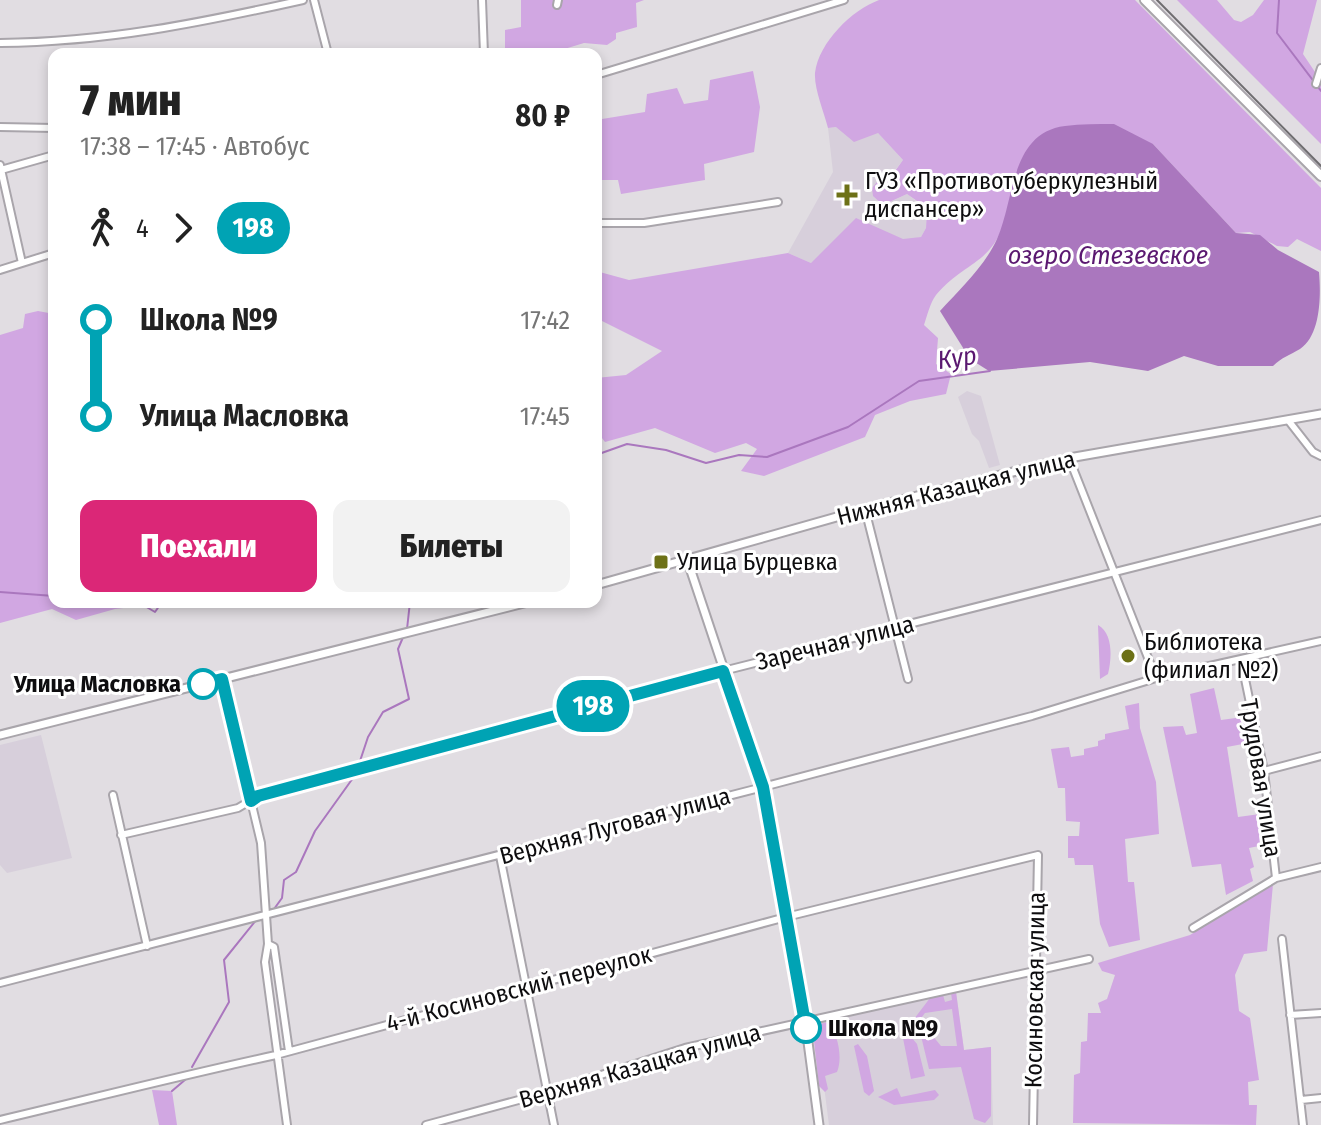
<!DOCTYPE html>
<html lang="ru">
<head>
<meta charset="utf-8">
<style>
	:root { --surface:#fff; --page:#f2f2f2; --text:#222; --muted:#767676; --accent:#db2777 }
	body { margin:0; font-family:"Fira Sans Condensed",sans-serif; background:var(--page); color:var(--text); height:100vh; display:flex; flex-direction:column; font-size:30px; white-space:nowrap }
	* { box-sizing:border-box; margin:0 }
	p { font-size:26px; color:var(--muted) }
	.icon { flex:none; width:44px; height:44px; fill:none; stroke:currentColor; stroke-width:2; stroke-linecap:round; stroke-linejoin:round }
	.map { position:relative; flex:1; overflow:hidden }
	.sheet { position:absolute; left:48px; top:48px; width:554px; height:560px; display:flex; flex-direction:column; background:var(--surface); border-radius:16px; box-shadow:0 4px 12px #0003 }
	.sheet>* { flex:none }
	.badge { padding:0 16px; border-radius:26px; font-size:28px; line-height:52px }
	.map>.badge { position:absolute; translate:-50% -50%; box-shadow:0 0 0 4px #fff }
	.legs { display:flex; align-items:center; gap:12px; height:88px; padding:0 32px; font-size:26px }
	.legs p { margin-inline-start:auto }
	.headline { display:flex; align-items:center; justify-content:space-between; height:136px; padding:0 32px }
	h1 { font-size:44px; font-weight:800; line-height:60px }
	.primary-button { display:flex; gap:16px; margin-top:auto; padding:16px 32px }
	.primary-button a { flex:1; height:92px; border-radius:16px; background:var(--accent); color:#fff; font-size:32px; font-weight:800; line-height:92px; text-align:center }
	.primary-button a+a { background:var(--page); color:var(--text) }
	ul { padding:0 32px; list-style:none }
	li { display:flex; align-items:center; gap:28px; height:96px; font-size:30px }
	li i { display:grid; place-items:center; width:12px; height:100%; margin:0 10px; background:currentColor }
	li i::after { content:''; width:20px; height:20px; margin:-10px; border:6px solid; border-radius:50%; background:var(--surface) }
	li p { margin-inline-start:auto }
	li:first-child i { background:linear-gradient(#0000 50%,currentColor 0) }
	li:last-child i { background:linear-gradient(currentColor 50%,#0000 0) }
	.map>svg:first-child { display:block }
	.built { fill:#d7cfdb }
	.green { fill:#d1a7e2 }
	.water { fill:#aa77be }
	.lines { fill:none; stroke-linecap:round; stroke-linejoin:round }
	.stream { stroke:#aa77be; stroke-width:2 }
	.minor-casing { stroke:#a9a5ab; stroke-width:10 }
	.tertiary-casing { stroke:#a9a5ab; stroke-width:11 }
	.secondary-casing { stroke:#a9a5ab; stroke-width:12 }
	.minor { stroke:#fff; stroke-width:6 }
	.tertiary { stroke:#fff; stroke-width:7 }
	.secondary { stroke:#fff; stroke-width:8 }
	.tram { stroke:#6f6d70; stroke-width:2 }
	.line-1-casing { stroke:#fff; stroke-width:18 }
	.line-1 { stroke:#00a3b4; stroke-width:12 }
	.poi-dot { fill:#6d7117; stroke:#fff; stroke-width:3 }
	.stop-1-dot { fill:#fff; stroke:#00a3b4; stroke-width:4 }
	.labels { text-anchor:middle; dominant-baseline:central; stroke-width:6; stroke-linejoin:round; paint-order:stroke }
	.poi-label { font-size:24px; fill:#0e0d0f; stroke:#fff; text-anchor:start }
	.street-label { font-size:24px; fill:#0e0d0f; stroke:#fff }
	.stop-label { font-size:24px; font-weight:bold; fill:#0e0d0f; stroke:#fff; text-anchor:end }
	.water-label { font-size:26px; font-style:italic; fill:#5a1870; stroke:#fff }
</style>
</head>
<body>
<div class="map">
<svg width="1321" height="1125" viewBox="0 0 1321 1125">
	<rect width="100%" height="100%" fill="#e1dde2"/>
	<path class="built" d="M836,127L878,133L903,160L889,178L884,205L907,194L927,209L926,228L921,237L811,263L788,253L833,172L828,128Z
		M967,391L981,396L1000,465L989,468L979,441L972,434L958,397Z
		M41,735L72,858L7,873L0,865V745Z
		M956,992L964,1050L991,1047L993,1125H829L816,1024Z"/>
	<path class="green" d="M521,0H644L636,3L637,27L616,33V39L607,45L584,43L548,54H532L529,48L505,51V30L521,27Z
		M879,0H1135L1321,188V251L1297,239L1288,247L1277,246L1250,232L1236,233L1153,144L1007,209C997,264 967,259 936,295C930,303 927,316 924,325L938,338L936,364L951,374L946,394L910,401L875,415L865,437L764,476L741,471L757,449L746,443L715,453L655,428L605,442L596,430V378L626,375L662,351L596,318V271L629,280L788,253L811,263L856,218L903,239L921,237L926,228L927,208L907,194L883,205L873,196L872,188L883,175L890,178L903,160L878,133L854,142L836,127L828,128C824,112 814,89 815,73C819,42 852,10 879,0Z
		M1177,0H1217L1234,20L1241,22L1253,15L1264,0H1317L1303,54L1321,81V144Z
		M753,71L760,107L754,152L704,164L705,180L621,194L618,180H596V120L645,112L647,94L677,88L684,104L708,100L710,80Z
		M38,311L54,314V602H159L156,604L115,609L76,620L52,609L0,623V335L23,328L25,314Z
		M1098,625C1113,633 1112,658 1108,674L1100,679Z
		M1214,688L1221,720L1243,717L1248,743L1227,747L1238,817L1260,814L1264,845L1249,848L1254,867L1250,869L1253,881L1226,895L1221,864L1192,867L1163,727L1183,726L1186,735L1197,733L1190,694Z
		M1139,703L1140,728L1156,782L1159,834L1125,839L1128,882H1134L1140,940L1109,947L1100,924L1093,865H1075L1074,858H1068V836H1079L1080,822L1066,821L1065,788H1058L1051,749L1069,747L1071,757L1084,755V749L1098,746V741L1105,739V734L1129,729L1125,706Z
		M1273,884L1267,951L1244,954L1235,975L1239,1011L1250,1018L1259,1080L1248,1082L1249,1105H1257L1256,1125L1073,1123L1074,1075L1080,1073L1081,1042L1087,1041L1088,1013H1101L1098,1003L1107,999L1115,975L1102,971L1098,963L1190,935Z
		M956,992L964,1050L991,1047V1116L985,1123L974,1119L961,1067L929,1069L921,1036L932,1035L941,1046H957L952,1009L925,1013L915,1026L911,1023L930,998L943,995L945,1002L952,1000L951,993Z
		M827,1022C838,1031 843,1059 837,1072L825,1076L828,1089L825,1092L819,1086L813,1032L817,1025Z
		M907,1032L917,1044L925,1076L911,1079L902,1033Z
		M858,1044L867,1056L874,1091L869,1096L864,1092L854,1046Z
		M897,1088L901,1097L935,1090L939,1095L934,1100L894,1105L878,1097Z
		M152,1090L172,1091L177,1125H159Z"/>
	<path class="water" d="M1114,124L1153,144L1236,233L1260,235L1278,250L1319,272C1321,295 1321,335 1300,349C1290,355 1282,357 1273,366H1218L1184,356L1148,371L1090,362L989,371L970,359L940,311C961,288 984,267 997,239C1015,199 1010,133 1065,126C1081,124 1098,124 1114,124Z"/>
	<g class="lines">
		<path class="stream" d="M1279,0L1277,33L1321,91
			M596,455L627,444L666,450L706,463L739,455L767,457L848,427L919,381L990,371
			M0,592L54,596
			M138,602L155,612L162,602
			M407,629L410,602
			M360,761L368,737L383,712L409,699L398,649L404,635
			M274,909L282,898L284,880L296,872L315,831L353,778
			M192,1067L229,1002L224,960L257,919
			M172,1091L186,1079"/>
		<g class="minor-casing">
			<path id="minor" d="M314,0L328,54
				M482,0L484,54
				M557,5L558,0
				M0,43C106,42 200,23 303,0
				M596,75L844,0
				M1316,84L1321,68
				M0,127L54,128
				M0,165L22,263
				M1,170L54,155
				M596,223H644L778,202
				M0,270L54,253
				M1288,420L1313,452L1321,456
				M1069,458L1156,678
				M865,509L908,679
				M222,679L261,843L268,944L265,962L287,1125
				M1245,679L1264,771L1276,878
				M1264,771L1321,756
				M113,795L147,946
				M121,835L238,808L258,796L723,671L1321,520
				M500,856L554,1125
				M1193,928L1276,878L1321,867
				M1282,939L1303,1125
				M268,944L274,947L289,1051
				M0,983L763,787L1032,716L1156,678L1321,641
				M1290,1015L1321,1013
				M1301,1100L1321,1098
				M0,1120C93,1098 183,1075 276,1055L786,917L1038,855L1033,1125
				M426,1125L548,1092L685,1048L1089,959"/>
		</g>
		<g class="tertiary-casing">
			<path id="tertiary" d="M688,562L763,787L804,1012L819,1125
				M596,585L865,509L1069,458L1321,414
				M0,735L528,602"/>
		</g>
		<g class="secondary-casing">
			<path id="secondary" d="M1145,0L1321,176"/>
		</g>
		<use href="#minor" class="minor"/>
		<use href="#tertiary" class="tertiary"/>
		<use href="#secondary" class="secondary"/>
		<path class="tram" d="M1157,0L1321,166"/>
	</g>
	<g class="lines">
		<g class="line-1-casing">
			<path id="line-1" d="M203,684L222,679L251,801L258,796L723,671L763,787L806,1028"/>
		</g>
		<use href="#line-1" class="line-1"/>
	</g>
	<g class="poi-dot">
		<path d="M843 183h8v8h8v8h-8v8h-8v-8h-8v-8h8z"/>
		<rect x="653" y="554" width="16" height="16" rx="4"/>
		<circle cx="1128" cy="656" r="8"/>
	</g>
	<g class="stop-1-dot">
		<circle cx="203" cy="684" r="14"/>
		<circle cx="806" cy="1028" r="14"/>
	</g>
	<g class="labels">
		<g class="poi-label">
			<text x="865" y="181">ГУЗ «Противотуберкулезный<tspan x="865" dy="28">диспансер»</tspan></text>
			<text x="677" y="562">Улица Бурцевка</text>
			<text x="1144" y="642">Библиотека<tspan x="1144" dy="28">(филиал №2)</tspan></text>
		</g>
		<g class="street-label">
			<text transform="translate(956 488) rotate(-14)">Нижняя Казацкая улица</text>
			<text transform="translate(835 643) rotate(-14)">Заречная улица</text>
			<text transform="translate(1261 778) rotate(81)">Трудовая улица</text>
			<text transform="translate(615 826) rotate(-15)">Верхняя Луговая улица</text>
			<text transform="translate(519 989) rotate(-15)">4-й Косиновский переулок</text>
			<text transform="translate(1035 990) rotate(-89)">Косиновская улица</text>
			<text transform="translate(640 1066) rotate(-16)">Верхняя Казацкая улица</text>
		</g>
		<g class="stop-label">
			<text x="181" y="684">Улица Масловка</text>
			<text x="828" y="1028" text-anchor="start">Школа №9</text>
		</g>
		<g class="water-label">
			<text x="1108" y="255">озеро Стезевское</text>
			<text transform="translate(957 358) rotate(-8)">Кур</text>
		</g>
	</g>
</svg>
<b class="badge" style="left:593px;top:706px;background:#00a3b4;color:#fff">198</b>
<section class="sheet">
<div class="headline"><div><h1>7 мин</h1><p>17:38 – 17:45 · Автобус</p></div><b>80 ₽</b></div>
<div class="legs"><svg class="icon" aria-label="walk" viewBox="0 0 24 24"><circle cx="13" cy="4" r="2"/><path d="M13 8l-2 6 4 7M11 14l-3 7M7 12l3-4h3l4 4"/></svg>4<svg class="icon" aria-label="forward" viewBox="0 0 24 24"><path d="M9 5l7 7-7 7"/></svg><b class="badge" style="background:#00a3b4;color:#fff">198</b></div>
<ul>
<li><i style="color:#00a3b4"></i><b>Школа №9</b><p>17:42</p></li>
<li><i style="color:#00a3b4"></i><b>Улица Масловка</b><p>17:45</p></li>
</ul>
<div class="primary-button"><a>Поехали</a><a>Билеты</a></div>
</section>
</div>
</body>
</html>
